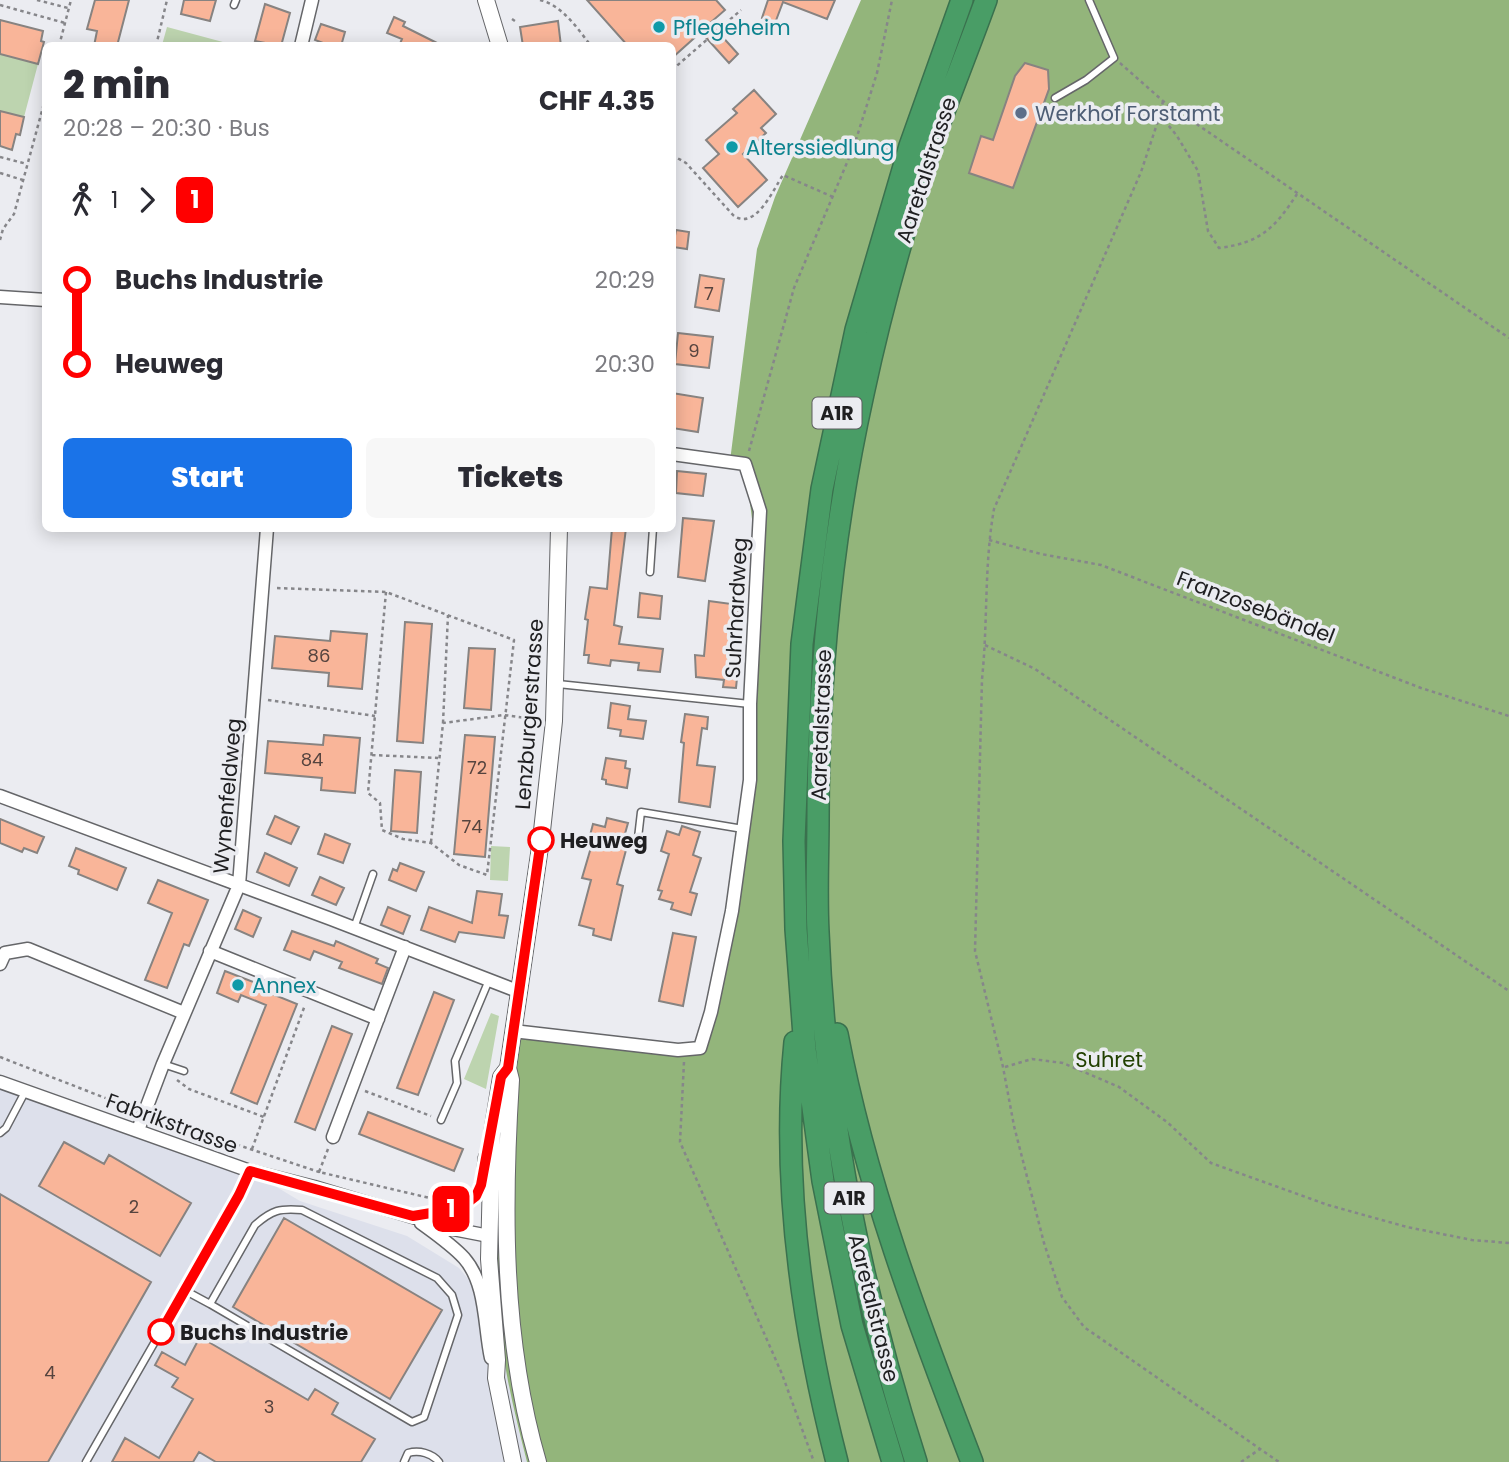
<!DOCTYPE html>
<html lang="en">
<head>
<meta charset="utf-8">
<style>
	:root { --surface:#fff; --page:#f7f7f7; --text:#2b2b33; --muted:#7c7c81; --accent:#1a73e8 }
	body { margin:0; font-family:Poppins,sans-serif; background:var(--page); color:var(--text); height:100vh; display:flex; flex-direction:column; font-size:26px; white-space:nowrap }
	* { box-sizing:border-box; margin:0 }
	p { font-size:23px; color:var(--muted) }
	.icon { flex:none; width:38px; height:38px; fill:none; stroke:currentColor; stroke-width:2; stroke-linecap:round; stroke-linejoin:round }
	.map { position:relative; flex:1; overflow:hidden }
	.sheet { position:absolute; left:42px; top:42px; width:634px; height:490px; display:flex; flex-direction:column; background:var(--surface); border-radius:10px; box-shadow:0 4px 18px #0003 }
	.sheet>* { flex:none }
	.badge { padding:0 14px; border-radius:10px; font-size:24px; line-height:46px }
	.map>.badge { position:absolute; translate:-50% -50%; box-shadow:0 0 0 4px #fff }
	.legs { display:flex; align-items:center; gap:10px; height:77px; padding:0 21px; font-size:23px }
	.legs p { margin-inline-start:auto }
	.headline { display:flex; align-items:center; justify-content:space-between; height:119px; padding:0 21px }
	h1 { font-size:38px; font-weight:800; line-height:52px }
	.action { display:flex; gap:14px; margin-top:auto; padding:14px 21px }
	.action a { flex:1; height:80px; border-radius:10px; background:var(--accent); color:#fff; font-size:28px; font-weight:800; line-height:80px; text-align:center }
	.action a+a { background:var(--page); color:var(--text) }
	ul { padding:0 21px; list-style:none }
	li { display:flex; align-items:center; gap:24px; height:84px; font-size:26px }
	li i { display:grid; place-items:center; width:10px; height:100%; margin:0 9px; background:currentColor }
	li i::after { content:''; width:18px; height:18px; margin:-9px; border:5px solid; border-radius:50%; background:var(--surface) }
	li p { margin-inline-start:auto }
	li:first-child i { background:linear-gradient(#0000 50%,currentColor 0) }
	li:last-child i { background:linear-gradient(currentColor 50%,#0000 0) }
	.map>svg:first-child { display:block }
	.built { fill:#dde0eb }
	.green { fill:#bdd4af }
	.forest { fill:#93b57b }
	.building { fill:#f9b599; stroke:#878381; stroke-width:2 }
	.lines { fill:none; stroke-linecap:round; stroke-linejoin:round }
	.lane-casing { stroke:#656669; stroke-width:9 }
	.street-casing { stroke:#656669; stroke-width:15 }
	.secondary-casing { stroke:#656669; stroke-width:18 }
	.highway-casing { stroke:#3a714e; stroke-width:24 }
	.path { stroke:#86868a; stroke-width:2.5; stroke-dasharray:3.5 3.5; stroke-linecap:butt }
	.lane { stroke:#fff; stroke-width:6 }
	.street { stroke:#fff; stroke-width:12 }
	.secondary { stroke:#fff; stroke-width:16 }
	.highway { stroke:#499d66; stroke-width:21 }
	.line-1-casing { stroke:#fff; stroke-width:16 }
	.line-1 { stroke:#f00; stroke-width:10 }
	.culture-dot { fill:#0f9aa8; stroke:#ebecf1; stroke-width:2.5 }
	.service-dot { fill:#5c6f8a; stroke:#ebecf1; stroke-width:2.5 }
	.stop-1-dot { fill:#fff; stroke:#f00; stroke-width:3.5 }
	.labels { text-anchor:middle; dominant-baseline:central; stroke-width:7; stroke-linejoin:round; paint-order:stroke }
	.number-label { font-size:18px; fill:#56443f }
	.shield { fill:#ebecf1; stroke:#5c5c5f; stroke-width:2 }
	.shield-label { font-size:19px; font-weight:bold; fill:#1f1f21 }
	.culture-label { font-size:21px; fill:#0d838f; stroke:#ebecf1; text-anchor:start }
	.service-label { font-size:21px; fill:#4e5e75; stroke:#ebecf1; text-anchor:start }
	.street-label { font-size:21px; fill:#1f1f21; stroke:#ebecf1 }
	.stop-label { font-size:21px; font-weight:bold; fill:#1f1f21; stroke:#ebecf1; text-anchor:start }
	.park-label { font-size:21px; fill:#214000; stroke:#ebecf1 }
</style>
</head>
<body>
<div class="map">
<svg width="1509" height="1462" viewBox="0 0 1509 1462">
	<rect width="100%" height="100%" fill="#ebecf1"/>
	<path class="built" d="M0,1082L250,1171L300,1201L407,1236L459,1268L499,1316L516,1420L527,1462H0Z"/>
	<path class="green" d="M167,27L234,45H162Z
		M0,54L38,64L24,117L0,111Z
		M491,846L510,847L508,881L490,880Z
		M491,1013L499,1016L486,1089L464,1079Z"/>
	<path class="forest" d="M861,0H1509V1462H527C515,1415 502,1363 499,1315C492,1219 501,1126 513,1031L700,1047L711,1012L750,780L758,566L745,464L730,461L757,249L775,197Z"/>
	<path class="building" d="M95,0H129L117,46H94L97,31L87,29Z
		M184,0H216L210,21L181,14Z
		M587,0H716L725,10L710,23L738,54L729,63L701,32L672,58V46H628Z
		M768,0H835L827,19L783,2L775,23L762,18Z
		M265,4L290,13L281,46L255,41Z
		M394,17L405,22L403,26L443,46H399L402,39L387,33Z
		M0,20L43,31L41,41L44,42L38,64L0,54Z
		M558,21L561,46H523L520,27Z
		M321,24L345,32L341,46H331L315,40Z
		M1025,63L1048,70L1049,89L1013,188L969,173L981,136L993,140L1015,76Z
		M754,90L776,114L761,128L766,133L743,154L767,180L738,207L703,168L719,154L706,140L737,113L733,109Z
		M0,111L24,117L20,135L16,134L12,150L0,146Z
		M676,230L689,232L687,249L673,247Z
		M700,275L724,279L719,311L695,307Z
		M678,333L713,337L709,368L675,364Z
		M672,393L703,398L698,432L672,428Z
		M677,471L706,474L703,496L676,493Z
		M683,518L714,521L705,581L678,577Z
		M612,528H626L614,625L622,627L619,644L663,649L660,672L638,670L639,663L611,660L610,666L588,663L589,655H584L588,620L585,619L590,587L607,589Z
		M640,593L662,596L660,619L638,617Z
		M709,601L739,605L733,667L738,668L736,688L723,687L724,680L696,677L695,655L704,656Z
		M405,622L432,624L423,743L397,741Z
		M331,631L367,634L362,689L328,686L329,673L272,668L275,636L330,641Z
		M469,648L495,649L491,710L464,708Z
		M611,703L630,706L628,719L646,721L643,739L620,736L621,730L608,728Z
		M685,714L708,717L707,729L702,728L697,765L715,767L710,807L679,802L684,743L681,742Z
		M324,735L360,738L355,793L321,790L322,778L265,773L268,741L323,745Z
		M465,735L495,737L485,857L454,854Z
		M606,758L626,761L625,768L630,769L627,788L606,784V780L602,779Z
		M395,770L421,772L417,833L391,831Z
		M275,816L299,827L291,844L267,834Z
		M607,818L628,823L621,848L626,850L617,884L623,886L611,940L593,935L594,929L579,925L591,880L582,878L592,844L588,843L593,824L605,827Z
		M0,819L44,837L37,853L24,848L22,852L0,843Z
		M682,826L700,832L693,855L701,858L690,892L697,894L691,915L671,909L673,903L659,899L662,891L658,890L669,854L661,851L667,831L679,835Z
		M325,834L350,844L343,863L318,854Z
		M76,848L126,868L117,890L78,874L79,870L69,866Z
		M265,853L297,868L289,886L257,872Z
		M400,863L424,872L416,891L389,880L393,869L397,871Z
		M320,877L344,888L336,905L312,895Z
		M158,880L208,900L189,946L184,944L167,988L145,980L172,913L148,903Z
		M477,891L502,894L499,915L508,916L504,938L459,932L455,942L421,930L429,907L472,923Z
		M388,907L410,916L403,934L381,925Z
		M243,910L261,918L253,937L235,929Z
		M292,931L334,946L336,941L378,959L376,963L388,968L382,984L339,968L342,962L314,951L310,960L284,950Z
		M673,933L696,937L683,1006L659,1001Z
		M225,971L256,983L255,987L297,1004L257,1104L231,1093L266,1005L241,995L238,1002L217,993Z
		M434,992L454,1000L418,1095L397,1088Z
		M332,1026L352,1034L315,1130L295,1122Z
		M368,1112L463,1149L454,1171L359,1134Z
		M64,1142L104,1164L109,1155L191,1203L160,1256L39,1186Z
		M0,1194L151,1282L48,1462H0Z
		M284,1218L442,1310L390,1399L233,1307Z
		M200,1337L308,1400L315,1389L338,1403L332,1414L375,1439L361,1462H216L199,1452L193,1462H112L125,1438L159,1458L193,1399L172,1387L178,1378L155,1365L162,1352L185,1365Z"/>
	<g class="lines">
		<g class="lane-casing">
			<path id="lane" d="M234,5L236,0
				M1055,98L1086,80L1114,58L1089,0
				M650,572L653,528
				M558,684L750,704
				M638,838L641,812L743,829
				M354,928L373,874
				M163,1064L184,1071
				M441,1120L457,1083L455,1061L489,980
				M0,1133L6,1128L25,1092
				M184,1290L210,1304L412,1422L424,1417L458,1315L452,1295L437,1278L302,1210C280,1208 272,1210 255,1225L210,1304
				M86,1462L239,1195L250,1171
				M404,1462L408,1453C419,1450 432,1453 439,1462"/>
		</g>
		<g class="street-casing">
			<path id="street" d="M301,46L312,0
				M0,297L46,300
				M0,796L331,919L520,992
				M210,951L378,1019
				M0,964L5,953L28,949L184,1013
				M513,1031L678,1050L700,1048L711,1012L732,911L750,780V704L760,511L745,464L672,454
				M0,1082L250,1171L314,1187L453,1229L489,1236
				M138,1130L163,1064L239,885L267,528
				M333,1137L405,947
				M417,1216C438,1212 473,1210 481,1185C484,1177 484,1166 485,1157
				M421,1223C436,1234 452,1245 464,1258C487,1284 484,1326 491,1358"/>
		</g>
		<g class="secondary-casing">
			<path id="secondary" d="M486,0L500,46
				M508,1068L501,1077L492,1133L489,1259L497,1360L496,1378L513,1462
				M538,1462C502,1339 503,1206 511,1080L508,1068L541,840L554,721L559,528"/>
		</g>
		<g class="highway-casing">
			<path id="highway" d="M837,1034C865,1182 918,1322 972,1462
				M795,1042C781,1182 802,1326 837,1462
				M893,1462L852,1325L823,1181L805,1049L796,929L794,841L802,644L822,489L856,330L910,146L962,0
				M916,1462C861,1291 825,1112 818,932C816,894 818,856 818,819C818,676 832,534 863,394C881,309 905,224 933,141C950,94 969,47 986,0"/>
		</g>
		<path class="path" d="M37,0L68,8
			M540,0C562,5 578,29 591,46
			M0,5L65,23
			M512,19L515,21
			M59,46L71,0
			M156,46L167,0
			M1120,63L1163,101L1509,338
			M672,70L741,10
			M1163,101L1160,115L1141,172L994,509C984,565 988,622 982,679L975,951L1003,1067L1014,1126L1044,1243L1062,1297L1084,1327L1279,1462
			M1160,115L1177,136L1198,171L1208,231L1219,248C1260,243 1275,228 1297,194
			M672,155L686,163L733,215C755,232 773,190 783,175L833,197
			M0,157L27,164
			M0,173L23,180
			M0,240L3,229L14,214L46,96
			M749,451L794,288L854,146L877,73L892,0
			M989,540L1041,554L1101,565L1421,688L1509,716
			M277,588L386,592L514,640L487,875L459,865L431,843L403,839L382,830L380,803L368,793L386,592
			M985,645L1035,669L1509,991
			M268,700L375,716
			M443,723L448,615
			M372,755L438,758
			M431,842L443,723L504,715L540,720
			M0,1057L131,1108
			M684,1062L680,1142L782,1374L814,1462
			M1005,1067L1032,1059L1063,1063L1119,1087L1167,1122L1211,1163L1328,1205L1407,1227L1472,1240L1509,1243
			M177,1080L189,1089L264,1117
			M365,1091L431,1116
			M157,1118L319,1172L318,1174
			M252,1149L305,1005
			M328,1149L319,1172L434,1199
			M1241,1462L1260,1449"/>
		<use href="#lane" class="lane"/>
		<use href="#street" class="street"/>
		<use href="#secondary" class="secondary"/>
		<use href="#highway" class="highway"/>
	</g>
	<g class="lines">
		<g class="line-1-casing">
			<path id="line-1" d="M161,1332L239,1195L250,1171L413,1216L449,1210L467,1203L476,1196L481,1185L501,1077L508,1068L541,840"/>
		</g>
		<use href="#line-1" class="line-1"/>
	</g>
	<g class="culture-dot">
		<circle cx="659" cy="27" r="7"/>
		<circle cx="732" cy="147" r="7"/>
		<circle cx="238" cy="985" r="7"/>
	</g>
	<circle class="service-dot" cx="1021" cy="113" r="7"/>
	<g class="stop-1-dot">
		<circle cx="541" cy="840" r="12"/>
		<circle cx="161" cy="1332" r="12"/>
	</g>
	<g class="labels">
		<g class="number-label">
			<text x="709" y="293">7</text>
			<text x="694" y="350">9</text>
			<text x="319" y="655">86</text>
			<text x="312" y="759">84</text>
			<text x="477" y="767">72</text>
			<text x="472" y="826">74</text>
			<text x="134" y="1206">2</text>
			<text x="50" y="1372">4</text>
			<text x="269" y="1406">3</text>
		</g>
		<g class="shield">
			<rect x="812.5" y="397.5" width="49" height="31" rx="5"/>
			<rect x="824.5" y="1182.5" width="49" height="31" rx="5"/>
		</g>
		<g class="shield-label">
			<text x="837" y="413">A1R</text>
			<text x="849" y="1198">A1R</text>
		</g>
		<g class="culture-label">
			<text x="673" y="27">Pflegeheim</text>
			<text x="746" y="147">Alterssiedlung</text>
			<text x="252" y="985">Annex</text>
		</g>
		<g class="service-label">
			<text x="1035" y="113">Werkhof Forstamt</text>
		</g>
		<g class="street-label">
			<text transform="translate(926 170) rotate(-72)">Aaretalstrasse</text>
			<text transform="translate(1256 607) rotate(21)">Franzosebändel</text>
			<text transform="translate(736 608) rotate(-87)">Suhrhardweg</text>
			<text transform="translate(529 714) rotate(-86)">Lenzburgerstrasse</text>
			<text transform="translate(821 725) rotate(-88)">Aaretalstrasse</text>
			<text transform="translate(227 796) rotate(-85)">Wynenfeldweg</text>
			<text transform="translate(172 1123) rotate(20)">Fabrikstrasse</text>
			<text transform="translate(874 1308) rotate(76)">Aaretalstrasse</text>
		</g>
		<g class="stop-label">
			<text x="560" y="840">Heuweg</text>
			<text x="180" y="1332">Buchs Industrie</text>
		</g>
		<g class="park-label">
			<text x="1109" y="1059">Suhret</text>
		</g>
	</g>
</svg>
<b class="badge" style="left:451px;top:1209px;background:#f00;color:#fff">1</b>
<section class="sheet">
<div class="headline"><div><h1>2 min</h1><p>20:28 – 20:30 · Bus</p></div><b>CHF 4.35</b></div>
<div class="legs"><svg class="icon" aria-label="walk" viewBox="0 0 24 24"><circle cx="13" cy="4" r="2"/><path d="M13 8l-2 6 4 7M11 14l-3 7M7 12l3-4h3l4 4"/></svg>1<svg class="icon" aria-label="forward" viewBox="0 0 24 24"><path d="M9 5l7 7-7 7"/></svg><b class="badge" style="background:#f00;color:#fff">1</b></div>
<ul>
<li><i style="color:#f00"></i><b>Buchs Industrie</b><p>20:29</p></li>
<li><i style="color:#f00"></i><b>Heuweg</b><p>20:30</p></li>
</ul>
<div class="action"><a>Start</a><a>Tickets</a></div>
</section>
</div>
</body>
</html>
